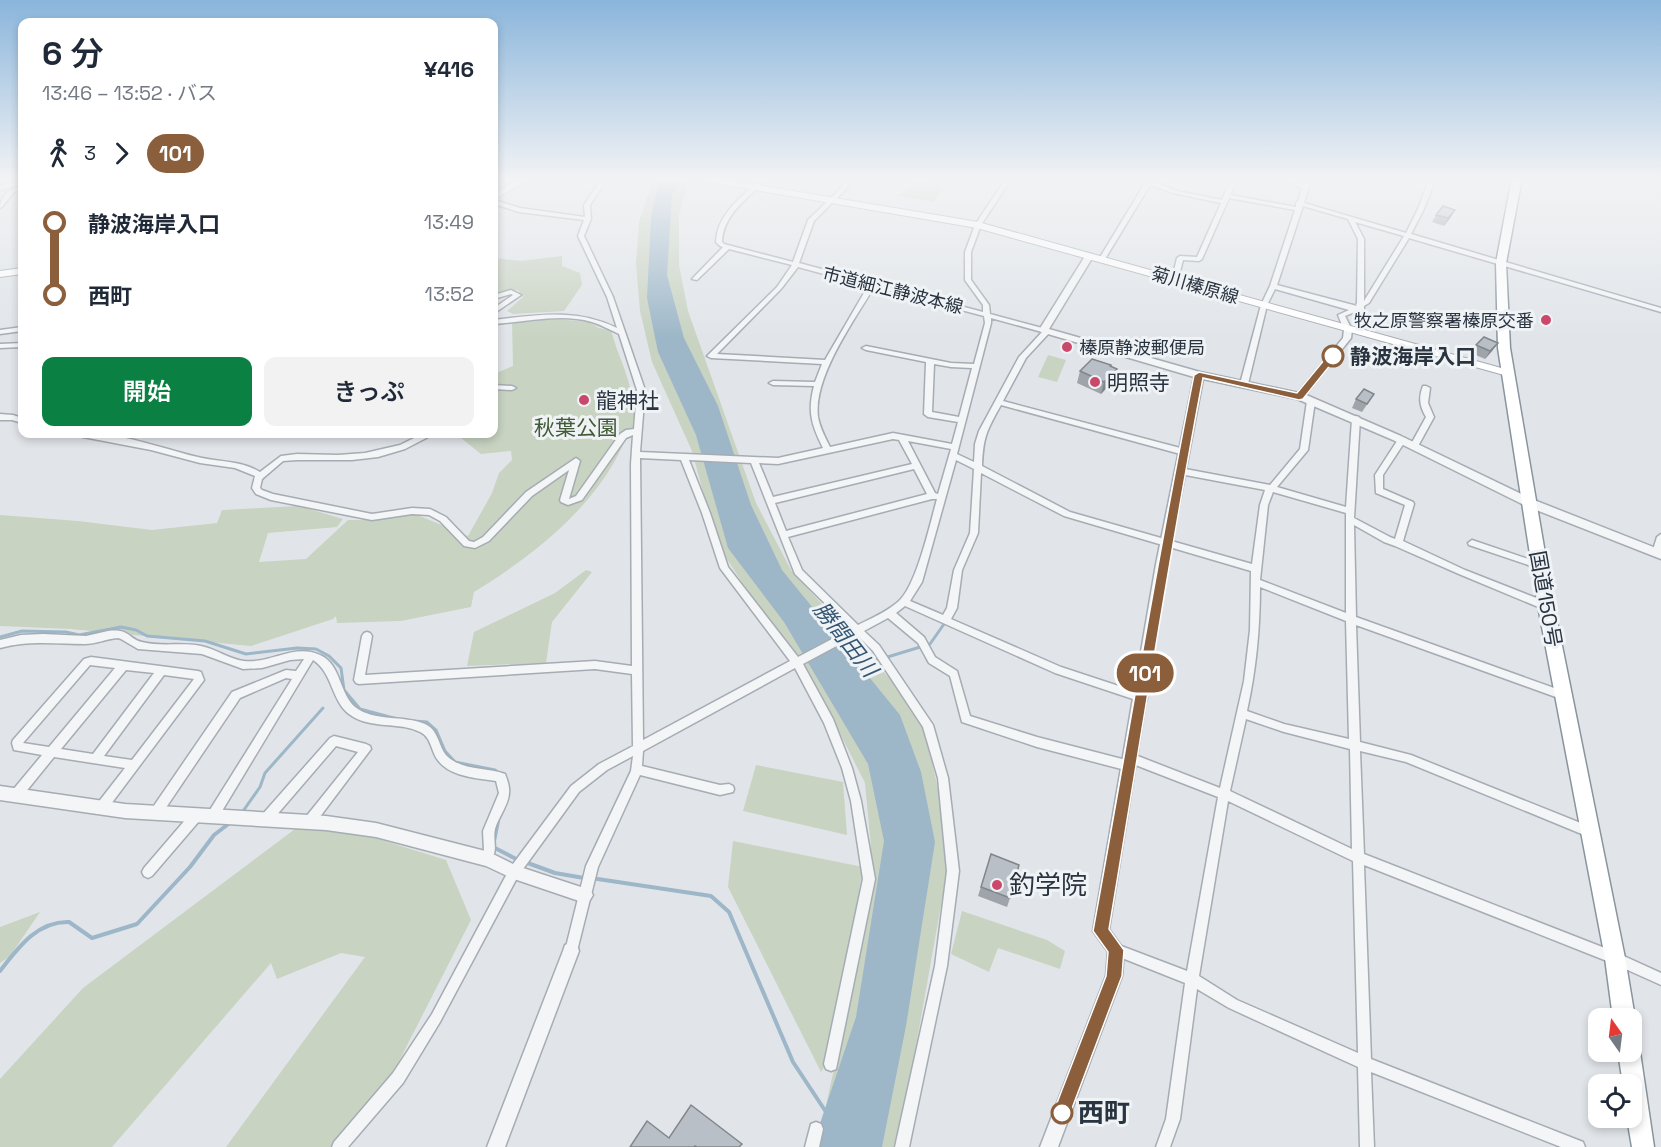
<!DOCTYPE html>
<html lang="ja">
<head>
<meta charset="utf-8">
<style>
	:root { --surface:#fff; --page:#f2f2f3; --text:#1f2937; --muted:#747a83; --accent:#0b8043 }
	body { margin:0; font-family:"Space Grotesk","Noto Sans JP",sans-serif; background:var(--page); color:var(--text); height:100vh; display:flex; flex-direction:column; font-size:22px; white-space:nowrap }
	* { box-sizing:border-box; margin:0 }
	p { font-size:20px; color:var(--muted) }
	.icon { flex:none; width:33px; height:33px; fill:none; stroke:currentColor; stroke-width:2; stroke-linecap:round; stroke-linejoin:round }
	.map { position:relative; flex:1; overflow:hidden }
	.details { position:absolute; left:18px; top:18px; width:480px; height:420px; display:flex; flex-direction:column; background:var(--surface); border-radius:12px; box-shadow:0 3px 9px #0003 }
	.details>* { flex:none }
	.badge { padding:0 12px; border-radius:20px; font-size:21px; line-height:39px }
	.needle { width:39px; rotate:346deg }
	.fabs { position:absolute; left:1588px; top:1008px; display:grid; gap:12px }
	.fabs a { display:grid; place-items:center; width:54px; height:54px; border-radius:12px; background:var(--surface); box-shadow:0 3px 9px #0003; font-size:30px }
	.map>.badge { position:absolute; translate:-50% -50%; box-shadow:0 0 0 3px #fff }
	.legs { display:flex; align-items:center; gap:9px; height:66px; padding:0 24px; font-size:20px }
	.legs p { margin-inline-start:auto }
	.overview { display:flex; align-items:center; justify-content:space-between; height:102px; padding:0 24px }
	h1 { font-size:33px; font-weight:600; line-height:45px }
	.cta { display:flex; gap:12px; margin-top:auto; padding:12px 24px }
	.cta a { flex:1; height:69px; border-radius:12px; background:var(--accent); color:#fff; font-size:24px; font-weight:600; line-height:69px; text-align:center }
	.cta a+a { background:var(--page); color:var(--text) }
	ul { padding:0 24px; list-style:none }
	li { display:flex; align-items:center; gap:21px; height:72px; font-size:22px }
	li i { display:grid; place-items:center; width:9px; height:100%; margin:0 8px; background:currentColor }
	li i::after { content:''; width:15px; height:15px; margin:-8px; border:4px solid; border-radius:50%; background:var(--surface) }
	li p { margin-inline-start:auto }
	li:first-child i { background:linear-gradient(#0000 50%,currentColor 0) }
	li:last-child i { background:linear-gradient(currentColor 50%,#0000 0) }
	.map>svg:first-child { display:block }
	.green { fill:#c8d3c2 }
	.water { fill:#9db7c8 }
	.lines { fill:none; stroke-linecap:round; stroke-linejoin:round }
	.stream-far1 { stroke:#9db7c8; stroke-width:3 }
	.stream { stroke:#9db7c8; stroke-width:4 }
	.minor-casing { stroke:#a6acb3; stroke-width:3 }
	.tertiary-casing { stroke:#a6acb3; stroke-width:3 }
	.secondary-casing { stroke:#a6acb3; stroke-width:2 }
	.trunk-casing { stroke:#88949f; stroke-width:3 }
	.minor { fill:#f3f5f7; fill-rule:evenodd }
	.tertiary { fill:#f3f5f7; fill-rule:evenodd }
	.secondary { fill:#fff; fill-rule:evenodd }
	.trunk { fill:#fff; fill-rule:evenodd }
	.wall { fill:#9ea4aa }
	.shaded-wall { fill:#81868b }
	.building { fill:#b8bfc6; stroke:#81868b; stroke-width:1.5 }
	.line-1 { fill:#8b5e3c; stroke:#fff; stroke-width:1.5 }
	.poi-dot { fill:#ca496b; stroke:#f0f3f6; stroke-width:2 }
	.stop-1-dot { fill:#fff; stroke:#8b5e3c; stroke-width:3 }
	.labels { text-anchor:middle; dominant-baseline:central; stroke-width:6; stroke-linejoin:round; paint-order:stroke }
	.far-street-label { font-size:18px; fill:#293440; stroke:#f0f3f6 }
	.far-poi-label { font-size:18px; fill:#293440; stroke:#f0f3f6; text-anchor:end }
	.stop-label { font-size:21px; font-weight:bold; fill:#293440; stroke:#f0f3f6; text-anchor:start }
	.poi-label { font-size:21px; fill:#293440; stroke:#f0f3f6; text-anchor:start }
	.park-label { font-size:21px; fill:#425b37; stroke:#f0f3f6 }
	.street-label { font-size:21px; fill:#293440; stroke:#f0f3f6 }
	.water-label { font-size:22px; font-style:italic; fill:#355773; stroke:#f0f3f6 }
	.near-poi-label { font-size:26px; fill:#293440; stroke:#f0f3f6; text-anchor:start }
	.near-stop-label { font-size:26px; font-weight:bold; fill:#293440; stroke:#f0f3f6; text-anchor:start }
</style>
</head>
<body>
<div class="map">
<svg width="1661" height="1147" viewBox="0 0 1661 1147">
	<rect width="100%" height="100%" fill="#e1e5e9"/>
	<path class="green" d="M656,178H692L688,182L679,215V265L688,311L756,503L791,570L900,690L926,734L951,849L898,1147H817L864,931L871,847L865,783L810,674L753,599L717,544L692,451L652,362L640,311L636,263L639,222L652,182Z
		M933,178H952L933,202L899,196L915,181L929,184Z
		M562,256V266L580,273L582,285L564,311L513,314L507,311L523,297L518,290L494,294V258L521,261Z
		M556,319L589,322L599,328L611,330C617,354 629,374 632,398L641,399L637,432L628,433C602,502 536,554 474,592L471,607L401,621L337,623L336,616L333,619L251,646L70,629L0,626V515L78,521L152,530L217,523L222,510L299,506L343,519L337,527L268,533L259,562L306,559L348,520H364L415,514L468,536L492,493L499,473L512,460L511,451L481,454L456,434H494V374L513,366L512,322Z
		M1048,355L1066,360L1057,382L1038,377Z
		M586,570L592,572L552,622L546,663L467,666L474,632L555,593Z
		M756,765L843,782L847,835L743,811Z
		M299,826L372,837L446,860L471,920L395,1069L349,1147H226L365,957L341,953L277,979L271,963L112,1147H0V1079L83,988Z
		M733,841L863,867L833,1054L821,1072L728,887Z
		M962,911L1047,940L1065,951L1060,969L998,948L989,972L951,954Z
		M40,912L10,956L0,963V927Z"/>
	<path class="water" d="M659,178H687L672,194L667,275L684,338L718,406L751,505L782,570L900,715L921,772L935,842L906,1026L882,1147H812L856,1017L884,841L868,764L784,622L728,548L696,435L658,352L647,298L651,218Z"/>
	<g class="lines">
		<path class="stream-far1" d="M0,637L22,631L66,632L79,635L121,627L136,630L147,636L205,641L246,654L297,648L316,649L329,656L341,668L344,690L360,709L401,720L427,722L436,730L445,751L455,762L495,770L506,779L508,786
			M858,666L930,644L944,624
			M241,814L260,787L265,773L323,708
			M497,822L506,802"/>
		<path class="stream" d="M494,841L498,821
			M493,847L518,860
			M525,862L555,873L584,878
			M591,878L711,896L729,912L793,1062L826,1112
			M0,971C18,948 37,921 69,922L92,938L137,924L190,867L214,835L231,822"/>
		<g class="minor-casing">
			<path id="minor" d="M602,178H608L590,205L591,219L584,236L613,297L645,390L640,452L778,458L823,448C812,426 807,412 814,386L773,385L769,383L773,381L815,382L822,364L711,358L707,356L777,287L792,265L729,249L697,280L692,279L723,247L720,246L716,242C717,213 743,196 762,178H768C750,197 723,213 722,242L724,244L793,262L808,220L841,188L847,178H853L845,190L814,221L799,263L983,312V305L965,280V252L975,225L1006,178H1012L981,225L971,252V280L989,305L990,314L1046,329L1051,331L1026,358L1003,401L1184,449L1188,452L1184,455L1001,405C987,430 983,437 982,466L1070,512L1252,564L1260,505L1265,490L1180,474L1176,471L1180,468L1270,485L1300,449L1307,401L1311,399L1315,401L1308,450L1277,487L1346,507L1352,419L1356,416L1359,417L1360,419L1354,518L1390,537L1395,539L1405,505L1376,493L1375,475L1399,438H1405L1406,440L1383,475V489L1413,502L1414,504L1403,541L1465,570L1549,603L1551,606L1549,609H1543L1459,574L1395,546L1384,542L1354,525L1356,617L1568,693L1569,696L1568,699L1564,700L1356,625L1360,742L1411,755L1593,828L1595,832L1593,836L1589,837L1406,762L1360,751L1364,854L1615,952L1661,973V985L1612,963L1364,865L1371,1059L1578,1140L1583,1142L1585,1147H1561L1371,1072L1374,1147H1360L1358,1067L1229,1008L1197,989L1180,1119L1170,1147H1156L1166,1119L1185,983L1112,954L1110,950L1112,946L1116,944L1187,971L1218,797L1133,764V769L1129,771L1037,747L962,722L950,676L929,663L918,643L888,618L864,631L879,645L933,725L948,778L959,871L947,966L909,1147H895L935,966L947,871L938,778L923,727L873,651L857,635L803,664L833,719L852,768L861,801L875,879L836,1069L831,1071L826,1069L824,1064L863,879L851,801L842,768L824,723L795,668L643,751L642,766L720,785L729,784L733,786L734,789L733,792L720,795L640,775L598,867L577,951L575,955L571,957L567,955L565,951L586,866L631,771L633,756L607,770L579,792L518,876L440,1022L403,1083L348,1147H332L334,1142L393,1073L432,1014L510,868L571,786L599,764L633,746L632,674L595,669L359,684L356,683L354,680L362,636L364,633L367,632L370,633L372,636L365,675L595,661L632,666L631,464L633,435L626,438L582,500L568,505L561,502L560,500L569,470L532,496L489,541L475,548L464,546L440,521L429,515L412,514L372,520L271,500L256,494L252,488L255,476L235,468L200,463L151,450L83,437L79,434C116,430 165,450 202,458C222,462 242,461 260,472L281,456L297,454L338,455L365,453L400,445L422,434H431L430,436L405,449L378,457L352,460H297L283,461L262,479L260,488L262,490L273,494L372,514L412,508L430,509L446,517L469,541L474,542L483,537L526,492L576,458L580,461L569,499L576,496L620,434L626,430L634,429L637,390L619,334C610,330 602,325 592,322C560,313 527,322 494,324V320C538,315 575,308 617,328L607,297L578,236L584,220L519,212L494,204V200L520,208L585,217L584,205ZM798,267L868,286L825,360L717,354L781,289ZM874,287L984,316L985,323L974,364L951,363L866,346L862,348L866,350L926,362L924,414L928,417L958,422L952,444L893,433L830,447C825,437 820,428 818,417C813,377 854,321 874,287ZM991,318L1042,332L1019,357L979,431L975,444L974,462L957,454L991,323ZM934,364L951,367L972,368L959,417L932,412ZM893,439L899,440L912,464L773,497L759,463L778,464ZM908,441L951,449L938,494L935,493ZM640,458L681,460L702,513L720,568L790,661L643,740ZM689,460L751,463L795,574L851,629L798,657L728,567L710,513ZM956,460L974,469L970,533L954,570L947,608L943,615L910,601L922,582ZM914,469L927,494L786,531L775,503ZM981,473L1064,516L1251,571L1250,630L1244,681L1220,788L1130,753L1126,755L1125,758L1126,760L1037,737L970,716L957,671L935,657L924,637L896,613L905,606L1055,673L1142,702L1146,701L1147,698L1146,695L1061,667L951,619L957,608L962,570L978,533ZM1273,492L1346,513V613L1260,580L1268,505ZM932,499H937C930,524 917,584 899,601C888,611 872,618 858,625L802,570L788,537ZM1260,587L1346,621L1349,739L1284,724L1247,711C1256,670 1260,629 1260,587ZM1246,719L1284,732L1350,749L1352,849L1230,791ZM1228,801L1353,861L1358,1053L1237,1000L1199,976Z
				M1148,178H1154L1152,181L1177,191L1222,200L1232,178H1238L1230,195L1296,207V203L1298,201L1302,189L1285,178H1292L1304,185L1306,178H1312L1304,203L1406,233L1417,211L1430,178H1436L1423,211L1411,234L1661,308V312L1409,238L1369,303L1364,306V331L1360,333L1356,331L1357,311L1345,316L1352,330L1351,338L1303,398H1300L1296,396L1297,394L1343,338L1344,330L1338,315L1349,310L1275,289L1267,305L1248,384L1244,386L1240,384L1261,305L1270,286L1295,210L1229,198L1202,259L1199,261L1183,260L1178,279L1175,281L1172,279L1177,258L1180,256L1197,257L1221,203L1173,193L1150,185L1105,259L1100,260L1099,259ZM1303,206L1348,219L1358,239L1357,303L1356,305L1357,306L1277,285ZM1355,222L1404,236L1364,301V239Z
				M20,181L22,182V184L0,190V186Z
				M22,185V189L13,193L2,207L0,208C0,195 11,189 22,185Z
				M511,290L521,295L496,312L494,313V308L513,295L511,294L494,299V295Z
				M22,327V331L0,334V330Z
				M22,343V347L0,348V344Z
				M494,385L512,386L516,388L512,390L494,389Z
				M1423,386H1426L1430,388L1428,403L1434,417L1417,448L1414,449L1410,446L1426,417C1420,407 1418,398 1423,386Z
				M0,414L13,415L22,418V423L12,420H0Z
				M1661,534V551L1659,555L1656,556L1652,553L1657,537Z
				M1472,540L1543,564L1544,566L1540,569L1469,545L1468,543Z
				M108,631C130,628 128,639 142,642C161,647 182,642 201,646C216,649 229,659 244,661C271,664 294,643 320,655C341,664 339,693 355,707C374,722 404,715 425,724C440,731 438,748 448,757C464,771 487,767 505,774C507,779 510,787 509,793C509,804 498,818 495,829C492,842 501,856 485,863L481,862L479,858L484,850L483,831L499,793L496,781C477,778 449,777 437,759C431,750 431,737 420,732C399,721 370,730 349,714C331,700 333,673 313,660L216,821L212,822L208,821L207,817L208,813L292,679L286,678L240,698L159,818L155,819L151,818L150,814L151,810L232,692L286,670L296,671L304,659L290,660L262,668L243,669L202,654L138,649L121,639L118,638C106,639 96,644 85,644C56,644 29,640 0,648V640L21,635L43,634L86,636Z
				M91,657L198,671L201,672L204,680L105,812L101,813L97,812L96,808L97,804L125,768L54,757L20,799L16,800L12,799L11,795L12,791L42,755L14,750L12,743L13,740L84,659ZM90,665L115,668L49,747L23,743ZM126,670L154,673L93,754L61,749ZM164,675L194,679L132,760L104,756Z
				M334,736L366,744L370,746L371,749L313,826L309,827L305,826L303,822L305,818L358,752L336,746L269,824L265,825L261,824L259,820L261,816L330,738Z
				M196,811L200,812L201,816L200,820L152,876L148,878L144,876L142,872L144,868L192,812Z
				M816,1122L821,1124L823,1129L819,1147H805L811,1124Z"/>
		</g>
		<g class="tertiary-casing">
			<path id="tertiary" d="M1087,253L1094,255L1049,329L1200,372L1304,394L1401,436L1534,500L1661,550V559L1526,506L1393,440L1297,399L1203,379L1168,564L1109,929L1124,950L1122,976L1058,1147H1040L1106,976L1108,952L1093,931L1156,564L1194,377L1041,332L1039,330Z
				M0,786L125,804L326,816L376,823L489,852L517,866L590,890L593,895L590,900L585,903L514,879L486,866L376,837L326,830L125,818L0,800Z
				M571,943L577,945L579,951L505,1147H487L563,951L565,945Z"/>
		</g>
		<g class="secondary-casing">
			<path id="secondary" d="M520,178H530L494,200V194Z
				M698,178H716L978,222L1512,371L1514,373L1512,375H1504L977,228L702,181Z
				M22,268V274L0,277V271Z"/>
		</g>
		<g class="trunk-casing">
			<path id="trunk" d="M1512,178H1522L1506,263L1510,348L1554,606L1625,958L1635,1018L1632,1024V1018H1613L1605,958L1538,606L1498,348L1496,263Z
				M1632,1042L1637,1044L1640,1052L1654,1147H1632L1627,1118H1632V1084H1623L1618,1052H1632Z"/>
		</g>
		<use href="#minor" class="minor"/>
		<use href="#tertiary" class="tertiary"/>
		<use href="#secondary" class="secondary"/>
		<use href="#trunk" class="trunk"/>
	</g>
	<path class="wall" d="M1436,215L1451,217L1444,226L1432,222Z
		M1498,343L1492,351L1485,359L1471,353L1476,345Z
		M1111,365L1113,381L1101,394L1077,383L1080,371Z
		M1374,394L1362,412L1352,408L1356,399Z
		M991,854L1010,898L1007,907L978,896Z"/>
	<path class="shaded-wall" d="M1455,210L1451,217L1444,226L1448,218Z
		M1498,343L1492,351L1485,359L1490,351Z
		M1117,369L1113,381L1101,394L1104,382Z"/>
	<path class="building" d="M1443,206L1455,210L1448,218L1436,215Z
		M1484,337L1498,343L1490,351L1476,345Z
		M1092,359L1111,365L1110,366L1117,369L1104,382L1080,371Z
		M1364,389L1374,394L1367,404L1356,399Z
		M991,854L1019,865L1010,898L981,887Z
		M691,1105L742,1144L739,1147H697L695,1146L694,1147H630L647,1121L669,1138Z"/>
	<linearGradient id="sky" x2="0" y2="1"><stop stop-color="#8ab5db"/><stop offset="0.53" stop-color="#f2f3f5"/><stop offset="1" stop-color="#f2f3f5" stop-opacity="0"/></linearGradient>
	<rect width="1661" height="338" fill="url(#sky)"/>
	<path class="line-1" d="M1333,353L1337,356L1336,358L1303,399L1299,400L1203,378C1168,561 1140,745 1109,929L1124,950L1122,976L1068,1119L1062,1122L1056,1119L1053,1113L1106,976L1108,952L1093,931C1127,745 1157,560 1194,375L1199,372L1297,393L1329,354Z"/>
	<g class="poi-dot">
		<circle cx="1546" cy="320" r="6"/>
		<circle cx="1067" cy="347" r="6"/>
		<circle cx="1095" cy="382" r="6"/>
		<circle cx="584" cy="400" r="6"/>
		<circle cx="997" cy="885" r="6"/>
	</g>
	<g class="stop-1-dot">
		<circle cx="1333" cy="356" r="10"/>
		<circle cx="1062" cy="1113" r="10"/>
	</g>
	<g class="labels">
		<g class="far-street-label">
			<text transform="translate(1195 285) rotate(16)">菊川榛原線</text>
			<text transform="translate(893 290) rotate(14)">市道細江静波本線</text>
		</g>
		<g class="far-poi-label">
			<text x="1534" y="320">牧之原警察署榛原交番</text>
			<text x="1079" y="347" text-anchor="start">榛原静波郵便局</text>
		</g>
		<g class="stop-label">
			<text x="1350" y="356">静波海岸入口</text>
		</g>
		<g class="poi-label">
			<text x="1107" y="382">明照寺</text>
			<text x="596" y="400">龍神社</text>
		</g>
		<g class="park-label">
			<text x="576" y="427">秋葉公園</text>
		</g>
		<g class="street-label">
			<text transform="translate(1546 599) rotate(80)">国道150号</text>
		</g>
		<g class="water-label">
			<text transform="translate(846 639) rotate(52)">勝間田川</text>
		</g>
		<g class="near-poi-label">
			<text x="1009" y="885">釣学院</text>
		</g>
		<g class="near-stop-label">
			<text x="1078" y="1113">西町</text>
		</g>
	</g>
</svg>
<div class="fabs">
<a><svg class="needle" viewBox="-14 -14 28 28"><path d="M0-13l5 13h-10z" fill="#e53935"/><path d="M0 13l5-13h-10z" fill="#747a83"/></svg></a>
<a><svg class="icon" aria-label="locate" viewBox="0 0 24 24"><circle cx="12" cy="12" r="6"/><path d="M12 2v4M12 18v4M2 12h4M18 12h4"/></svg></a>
</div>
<b class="badge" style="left:1145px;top:673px;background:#8b5e3c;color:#fff">101</b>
<section class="details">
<div class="overview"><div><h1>6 分</h1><p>13:46 – 13:52 · バス</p></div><b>¥416</b></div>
<div class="legs"><svg class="icon" aria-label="walk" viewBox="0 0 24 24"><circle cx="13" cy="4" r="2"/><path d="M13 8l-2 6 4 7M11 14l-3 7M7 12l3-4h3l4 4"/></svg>3<svg class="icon" aria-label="forward" viewBox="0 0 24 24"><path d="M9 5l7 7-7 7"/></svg><b class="badge" style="background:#8b5e3c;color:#fff">101</b></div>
<ul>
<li><i style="color:#8b5e3c"></i><b>静波海岸入口</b><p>13:49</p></li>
<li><i style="color:#8b5e3c"></i><b>西町</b><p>13:52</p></li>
</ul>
<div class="cta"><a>開始</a><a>きっぷ</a></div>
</section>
</div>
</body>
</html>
